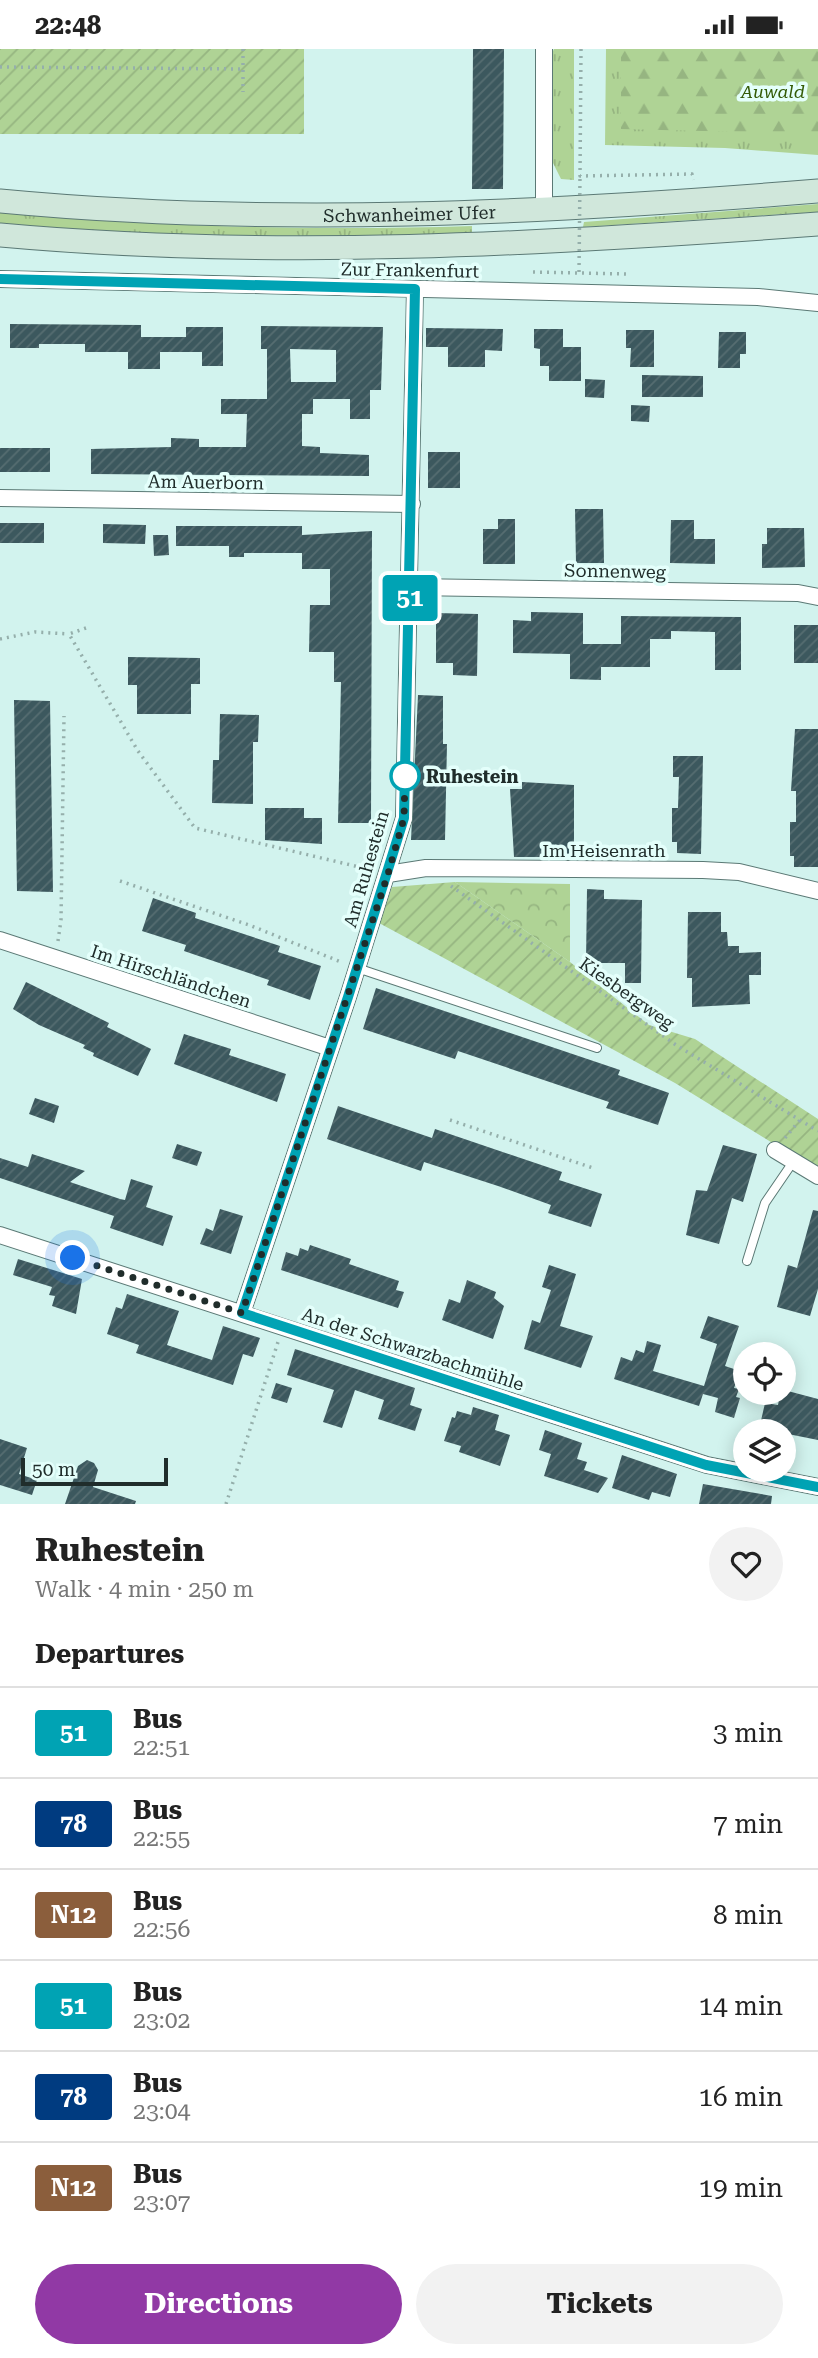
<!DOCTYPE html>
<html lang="en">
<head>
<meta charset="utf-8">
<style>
	:root { --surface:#fff; --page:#f2f2f2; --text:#222; --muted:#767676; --line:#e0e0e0; --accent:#9139a5 }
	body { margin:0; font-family:"Roboto Serif",serif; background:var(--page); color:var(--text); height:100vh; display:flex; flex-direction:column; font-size:26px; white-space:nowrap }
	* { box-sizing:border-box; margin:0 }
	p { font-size:23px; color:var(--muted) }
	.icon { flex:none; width:38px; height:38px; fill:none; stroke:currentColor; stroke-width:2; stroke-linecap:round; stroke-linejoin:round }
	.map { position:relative; height:1455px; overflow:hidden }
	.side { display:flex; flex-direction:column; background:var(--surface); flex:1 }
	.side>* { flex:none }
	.badge { padding:0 14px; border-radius:5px; font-size:24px; line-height:46px }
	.fabs { position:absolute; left:733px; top:1293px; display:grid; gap:14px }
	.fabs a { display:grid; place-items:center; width:63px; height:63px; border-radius:50%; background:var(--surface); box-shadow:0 4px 18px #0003; font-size:35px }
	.scale { position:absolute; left:21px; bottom:18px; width:147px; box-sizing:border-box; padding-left:7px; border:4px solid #202d2b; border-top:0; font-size:19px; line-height:24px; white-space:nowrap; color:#202d2b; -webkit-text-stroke:5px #e4fffb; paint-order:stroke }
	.you { position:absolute; width:35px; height:35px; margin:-18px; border:5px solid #fff; border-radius:50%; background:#1a73e8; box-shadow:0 0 0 10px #1a73e833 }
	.map>.badge { position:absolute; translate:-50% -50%; box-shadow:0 0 0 4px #fff }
	h2 { padding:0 35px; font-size:26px; line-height:63px }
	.round { display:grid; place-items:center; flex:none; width:74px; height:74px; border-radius:37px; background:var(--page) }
	.overview { display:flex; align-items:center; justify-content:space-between; height:119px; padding:0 35px }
	h1 { font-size:33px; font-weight:700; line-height:52px }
	.cta { display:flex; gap:14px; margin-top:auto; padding:14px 35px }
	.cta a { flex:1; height:80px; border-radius:42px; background:var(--accent); color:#fff; font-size:28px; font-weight:700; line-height:80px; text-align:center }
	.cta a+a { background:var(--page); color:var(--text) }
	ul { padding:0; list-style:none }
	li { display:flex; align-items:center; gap:21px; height:91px; padding:0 35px; border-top:2px solid var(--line) }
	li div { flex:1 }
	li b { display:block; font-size:26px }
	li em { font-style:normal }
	li .badge { min-width:77px; font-weight:700; text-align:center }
	.status { display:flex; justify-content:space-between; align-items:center; height:49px; padding:0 35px; background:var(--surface); direction:ltr }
	.status svg { height:19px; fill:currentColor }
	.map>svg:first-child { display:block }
	.grass { fill:url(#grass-tufts) }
	.forest { fill:url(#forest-firs) }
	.park { fill:url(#park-crowns) }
	.garden { fill:url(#garden-furrows) }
	.building { fill:url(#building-hatch); fill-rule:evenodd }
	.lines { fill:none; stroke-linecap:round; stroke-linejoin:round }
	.lane-casing { stroke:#5b7975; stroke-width:10 }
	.street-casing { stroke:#5b7975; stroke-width:18 }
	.secondary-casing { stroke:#5b7975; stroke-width:25 }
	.path { stroke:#95afab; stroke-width:3.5; stroke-dasharray:2 5; stroke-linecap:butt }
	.lane { stroke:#fff; stroke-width:8 }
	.street { stroke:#fff; stroke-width:16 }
	.secondary { stroke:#d0e7db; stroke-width:23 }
	.path-bridge { stroke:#95afab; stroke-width:3.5; stroke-dasharray:2 5; stroke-linecap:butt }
	.line-casing { stroke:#fff; stroke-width:16 }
	.line { stroke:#00a3b4; stroke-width:10 }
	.walk { stroke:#202d2b; stroke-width:7; stroke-dasharray:0 12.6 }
	.stop-dot { fill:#fff; stroke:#00a3b4; stroke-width:3.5 }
	.labels { text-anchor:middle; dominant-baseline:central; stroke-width:7; stroke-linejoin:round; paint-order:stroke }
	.park-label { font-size:18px; font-style:italic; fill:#345b07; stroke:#e4fffb }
	.street-label { font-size:18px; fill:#202d2b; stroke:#e4fffb }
	.stop-label { font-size:18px; font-weight:bold; fill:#202d2b; stroke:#e4fffb; text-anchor:start }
</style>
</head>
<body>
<div class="status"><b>22:48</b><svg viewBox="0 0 49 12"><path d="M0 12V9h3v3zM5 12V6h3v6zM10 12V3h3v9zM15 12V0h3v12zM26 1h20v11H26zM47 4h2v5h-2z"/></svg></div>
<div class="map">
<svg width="818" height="1455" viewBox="0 0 818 1455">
	<defs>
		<pattern id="grass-tufts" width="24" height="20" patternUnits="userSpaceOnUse" patternTransform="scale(1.75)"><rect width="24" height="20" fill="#afd395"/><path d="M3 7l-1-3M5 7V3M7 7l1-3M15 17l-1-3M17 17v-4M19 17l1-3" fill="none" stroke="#96b581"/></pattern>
		<pattern id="forest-firs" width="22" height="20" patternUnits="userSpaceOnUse" patternTransform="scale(1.75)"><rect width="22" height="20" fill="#afd395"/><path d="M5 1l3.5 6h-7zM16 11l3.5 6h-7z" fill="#96b581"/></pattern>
		<pattern id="park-crowns" width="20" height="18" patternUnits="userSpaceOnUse" patternTransform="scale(1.75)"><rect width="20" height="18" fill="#afd395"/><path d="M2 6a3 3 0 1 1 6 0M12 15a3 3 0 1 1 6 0" fill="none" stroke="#96b581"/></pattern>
		<pattern id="garden-furrows" width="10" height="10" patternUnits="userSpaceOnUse" patternTransform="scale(1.75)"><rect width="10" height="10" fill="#afd395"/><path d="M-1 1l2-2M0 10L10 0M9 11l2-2" fill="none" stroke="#96b581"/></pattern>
		<pattern id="building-hatch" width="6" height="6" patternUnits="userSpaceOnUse" patternTransform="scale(1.75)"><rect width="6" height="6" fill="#3c585e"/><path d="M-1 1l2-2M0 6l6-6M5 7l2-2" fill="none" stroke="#566d71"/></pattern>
	</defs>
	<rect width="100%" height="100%" fill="#d2f3ee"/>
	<path class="grass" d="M554,0H574V131L561,130L549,106L546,17Z
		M606,0H818V106L725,99L605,96Z
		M818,155V163L583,178L584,173Z
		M0,163C157,178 314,182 472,177V185C314,188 158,189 0,174Z"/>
	<path class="forest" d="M621,0H818V89L743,83L621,80Z"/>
	<path class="park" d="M455,833L570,835V913Z"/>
	<path class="garden" d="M0,0H304V85H0Z
		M455,833L570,913L649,976L695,990L818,1070V1122L675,1034L379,874L392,838Z"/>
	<path class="building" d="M473,0H504L503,140H472Z
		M10,275L141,276V288H186V278H223V317H202V303H160V320H128V303H85V295H39V299H10Z
		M261,277L383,278L381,341H370V370H350V350H313V365H302V397L320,398V404L369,406V427L91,425V400L171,398V389L199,390V398H246L247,365H221V350H267V300H261ZM290,300L336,301V333H291Z
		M426,279L503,280L502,302L485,301V318H448V298H426Z
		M534,280H563V298H581V332H549V317H540V300L534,299Z
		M626,281H654V318H630L631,299H626Z
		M719,283H746V305H740V319H718Z
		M642,326L703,327V348H642Z
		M585,330L605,331L604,349L585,348Z
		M631,356L650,357L649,373L631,372Z
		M0,399H50V423H0Z
		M428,403H460V439H428Z
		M575,460H603L604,514H576Z
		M498,470H515V515H483V480H498Z
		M671,471H694V490H715V515L670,514Z
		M0,474H44V494H0Z
		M103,475L146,476L145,495L103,494Z
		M176,477H302V486L372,482L371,774H338L341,633H334V603H309L310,556H330V520H302V504H244V508H229V497H176Z
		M767,479H804L805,518L762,519V495H767Z
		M153,486H168L169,506L154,507Z
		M531,563L583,564V595H621V567L741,568V621H715V583L671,582V590H650V618H601V631L570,630V605L513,604V571L531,572Z
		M436,564L478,565L477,627L453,626V614H436Z
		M794,576H818V614H794Z
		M128,608L200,609V635H191V665H137V636H128Z
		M418,646L443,647V695H447L445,791H411Z
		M14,651L50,652L53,843L17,842Z
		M220,665L259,666L258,693H253V755L212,754L213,711H219Z
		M795,680H818V818H794V807H790V773H796V742H791Z
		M673,707H703L701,805L677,804V793H672V759H678L679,728H673Z
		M522,733L574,736V808H514L510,740H522Z
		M265,759H304V769H322V795L265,791Z
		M587,840L604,841V850L642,851L641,934H625V914H586Z
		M153,849L196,864L195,869L280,897L278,903L321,917L310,951L267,936L269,931L184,902L186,896L142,882Z
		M688,863H721V883H727L728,897H739V904L761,903V926H749L750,955L692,958V929H687Z
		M26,933L109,974L107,978L151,1000L138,1027L93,1007L94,1004L83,999L85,996L39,976L13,960Z
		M376,939L620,1021L618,1026L669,1044L658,1076L606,1059L609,1053L458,1002L455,1010L363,980Z
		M184,985L231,1000L229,1006L286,1025L277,1053L174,1015Z
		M35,1049L59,1057L54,1074L29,1065Z
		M338,1057L432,1089L435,1080L562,1123L559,1131L602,1145L591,1178L548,1164L551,1156L498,1137L424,1113L421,1122L327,1090Z
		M177,1095L202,1103L197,1117L172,1109Z
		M723,1096L757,1105L743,1153L732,1149L719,1195L686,1186L696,1141L707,1142Z
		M32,1105L85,1122L70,1133L120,1150L125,1151L131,1130L153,1137L146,1158L173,1167L163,1197L110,1179L114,1167L0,1129V1109L28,1118Z
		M220,1160L243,1167L231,1205L200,1195L206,1179L213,1182Z
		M813,1161L818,1162V1240L810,1267L777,1258L788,1216L797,1219Z
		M310,1196L351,1210L349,1215L399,1232L396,1241L404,1243L398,1259L281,1221L286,1203L298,1207L300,1199L308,1202Z
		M18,1210L82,1230L76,1265L52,1257L55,1247L49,1246L52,1238L13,1226Z
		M549,1216L576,1225L560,1277L593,1287L581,1319L524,1300L532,1271L540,1274L551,1241L542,1238Z
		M467,1231L496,1243L494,1249L504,1257L493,1290L442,1271L449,1250L460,1254Z
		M127,1245L179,1262L167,1296L212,1311L223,1277L260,1289L253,1308L243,1305L233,1336L136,1304L139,1296L107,1285L116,1258L122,1260Z
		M708,1267L739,1277L725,1317L740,1322L734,1339L739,1340L736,1348L740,1349L734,1369L715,1363L718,1349L703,1345L699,1357L614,1330L621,1308L632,1312L636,1301L644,1304L647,1292L661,1296L653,1322L704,1337L717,1295L700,1289Z
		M295,1300L415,1339L410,1356L422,1360L415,1382L378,1370L384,1351L355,1341L342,1379L323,1373L334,1341L287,1326Z
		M276,1334L292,1339L287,1354L271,1349Z
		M784,1341L818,1350V1391L773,1382V1378L760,1376L765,1354L778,1356L780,1344Z
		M473,1358L499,1366L495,1381L510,1386L500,1417L459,1403L461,1397L444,1392L452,1368L455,1369L457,1362L471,1366Z
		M545,1381L582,1394L577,1410L587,1413L584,1421L608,1429L598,1444L544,1427L551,1405L539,1401Z
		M0,1390L27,1399L19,1425L37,1431L32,1446L0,1436Z
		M622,1406L677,1425L670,1448L652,1443L649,1451L612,1439Z
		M87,1411L94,1414L98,1421L93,1438L136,1452L135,1455H65L78,1417Z
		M703,1435L772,1447L771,1455H699Z"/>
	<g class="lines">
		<g class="lane-casing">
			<path id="lane" d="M357,919L597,999
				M747,1212L765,1154L793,1113"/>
		</g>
		<g class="street-casing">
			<path id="street" d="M544,0V162
				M0,230L758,248L818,254
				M0,449L412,455
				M411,538L798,544L818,548
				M388,825L426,819L703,821L739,823L818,842
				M0,891L330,999
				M775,1101L818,1127
				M0,1186L707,1416L818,1438
				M242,1264L348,948L404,769L415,240"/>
		</g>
		<g class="secondary-casing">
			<g id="secondary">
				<path id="s1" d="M0,152C274,178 545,164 818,142"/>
				<path d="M0,186C273,211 545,195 818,175"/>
			</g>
		</g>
		<path class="path" d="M243,0V43
			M581,0L580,127L692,125L693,131
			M0,18L243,20
			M533,223L627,225V228
			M86,579L69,585L138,702L195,779L372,821
			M0,590L35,583L69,585
			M120,832L249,876L341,913
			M451,837L676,996L818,1082
			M58,892L61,871L64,667
			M450,1071L596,1120
			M785,1089L800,1071
			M226,1455L278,1293"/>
		<use href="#lane" class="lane"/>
		<use href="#street" class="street"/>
		<use href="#secondary" class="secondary"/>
		<path class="path-bridge" d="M579,223L580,127"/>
	</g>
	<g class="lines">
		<g class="line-casing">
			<path id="line" d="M0,230L415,240L404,769L348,948L242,1264L706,1416L818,1438"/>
		</g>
		<use href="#line" class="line"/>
		<path class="walk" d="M73,1209L242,1264L388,825L404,769L405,727"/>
	</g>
	<circle class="stop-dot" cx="405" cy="727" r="14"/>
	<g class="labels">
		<g class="park-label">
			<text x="773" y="42">Auwald</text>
		</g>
		<g class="street-label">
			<text stroke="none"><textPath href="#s1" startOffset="410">Schwanheimer Ufer</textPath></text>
			<text transform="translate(410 221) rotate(1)">Zur Frankenfurt</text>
			<text transform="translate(206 433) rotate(1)">Am Auerborn</text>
			<text transform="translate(615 522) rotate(1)">Sonnenweg</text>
			<text x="604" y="801">Im Heisenrath</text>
			<text transform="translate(366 820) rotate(-74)">Am Ruhestein</text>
			<text transform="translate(171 927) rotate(18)">Im Hirschländchen</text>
			<text transform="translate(627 944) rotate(35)">Kiesbergweg</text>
			<text transform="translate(413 1300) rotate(18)">An der Schwarzbachmühle</text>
		</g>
		<g class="stop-label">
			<text x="426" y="727">Ruhestein</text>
		</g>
	</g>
</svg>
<div class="fabs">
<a><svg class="icon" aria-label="locate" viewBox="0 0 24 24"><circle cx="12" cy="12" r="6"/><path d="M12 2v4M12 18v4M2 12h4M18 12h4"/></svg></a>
<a><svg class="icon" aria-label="layers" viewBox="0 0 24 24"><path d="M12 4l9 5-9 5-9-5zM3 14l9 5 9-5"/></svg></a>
</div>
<div class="scale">50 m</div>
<div class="you" style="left:73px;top:1209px"></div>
<b class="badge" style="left:410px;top:549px;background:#00a3b4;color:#fff">51</b>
</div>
<section class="side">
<div class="overview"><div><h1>Ruhestein</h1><p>Walk · 4 min · 250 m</p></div><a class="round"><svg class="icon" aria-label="heart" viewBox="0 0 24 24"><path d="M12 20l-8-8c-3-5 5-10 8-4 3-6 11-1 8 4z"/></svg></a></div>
<h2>Departures</h2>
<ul>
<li><span class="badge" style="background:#00a3b4;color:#fff">51</span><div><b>Bus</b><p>22:51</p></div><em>3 min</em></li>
<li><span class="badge" style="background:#003b80;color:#fff">78</span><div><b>Bus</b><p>22:55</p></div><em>7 min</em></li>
<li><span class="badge" style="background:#8b5e3c;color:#fff">N12</span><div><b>Bus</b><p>22:56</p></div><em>8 min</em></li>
<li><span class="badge" style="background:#00a3b4;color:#fff">51</span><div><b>Bus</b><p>23:02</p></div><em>14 min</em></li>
<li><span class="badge" style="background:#003b80;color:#fff">78</span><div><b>Bus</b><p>23:04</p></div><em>16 min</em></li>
<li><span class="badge" style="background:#8b5e3c;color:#fff">N12</span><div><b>Bus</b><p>23:07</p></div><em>19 min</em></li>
</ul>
<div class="cta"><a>Directions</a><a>Tickets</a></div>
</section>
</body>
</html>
